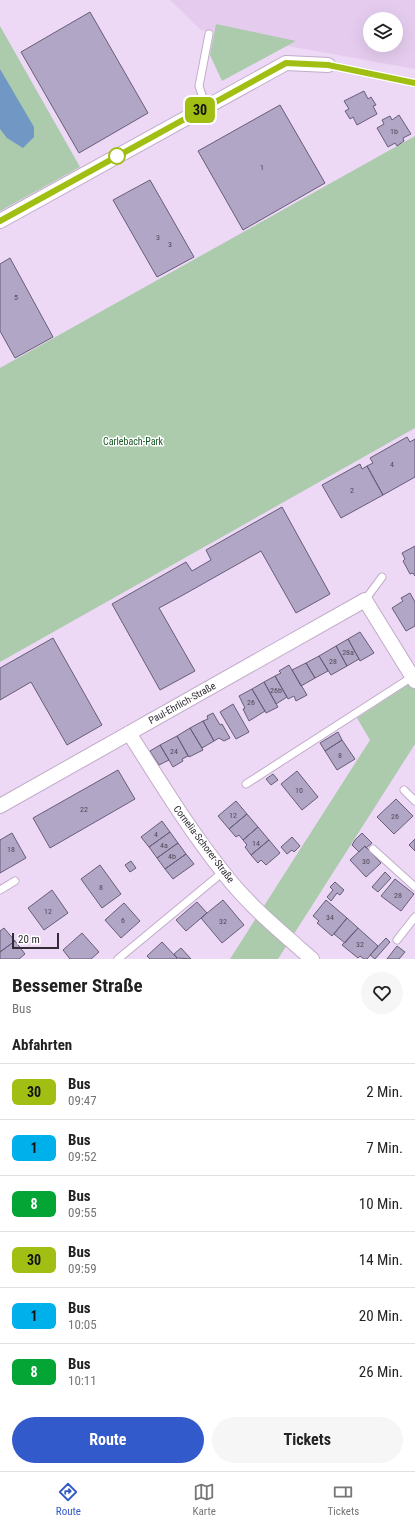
<!DOCTYPE html>
<html lang="de">
<head>
<meta charset="utf-8">
<style>
	:root { --surface:#fff; --page:#f6f6f6; --text:#222; --muted:#767676; --line:#e0e0e0; --accent:#335aca }
	body { margin:0; font-family:"Roboto Condensed",sans-serif; background:var(--page); color:var(--text); height:100vh; display:flex; flex-direction:column; font-size:15px; white-space:nowrap }
	* { box-sizing:border-box; margin:0 }
	p { font-size:13px; color:var(--muted) }
	.icon { flex:none; width:22px; height:22px; fill:none; stroke:currentColor; stroke-width:2; stroke-linecap:round; stroke-linejoin:round }
	.map { position:relative; height:959px; overflow:hidden }
	.panel { display:flex; flex-direction:column; background:var(--surface); flex:1 }
	.panel>* { flex:none }
	.badge { padding:0 8px; border-radius:6px; font-size:14px; line-height:26px }
	.buttons { position:absolute; left:363px; top:12px; display:grid; gap:8px }
	.buttons a { display:grid; place-items:center; width:40px; height:40px; border-radius:50%; background:var(--surface); box-shadow:0 4px 16px #0002; font-size:20px }
	.scale { position:absolute; left:12px; bottom:10px; width:47px; box-sizing:border-box; padding-left:4px; border:2px solid #322a35; border-top:0; font-size:11px; line-height:14px; white-space:nowrap; color:#322a35; -webkit-text-stroke:3px #fff; paint-order:stroke }
	.map>.badge { position:absolute; translate:-50% -50%; box-shadow:0 0 0 2px #fff }
	h2 { padding:0 12px; font-size:15px; line-height:36px }
	.round { display:grid; place-items:center; flex:none; width:42px; height:42px; border-radius:21px; background:var(--page) }
	.overview { display:flex; align-items:center; justify-content:space-between; height:68px; padding:0 12px }
	h1 { font-size:19px; font-weight:700; line-height:30px }
	.cta { display:flex; gap:8px; margin-top:auto; padding:8px 12px }
	.cta a { flex:1; height:46px; border-radius:24px; background:var(--accent); color:#fff; font-size:16px; font-weight:700; line-height:46px; text-align:center }
	.cta a+a { background:var(--page); color:var(--text) }
	ul { padding:0; list-style:none }
	li { display:flex; align-items:center; gap:12px; height:56px; padding:0 12px; border-top:1px solid var(--line) }
	li div { flex:1 }
	li b { display:block; font-size:15px }
	li em { font-style:normal }
	li .badge { min-width:44px; font-weight:700; text-align:center }
	.menu { display:flex; justify-content:space-around; align-items:center; height:56px; border-top:1px solid var(--line); background:var(--surface); font-size:11px; color:var(--muted) }
	.menu a { display:grid; justify-items:center; gap:2px }
	.menu .on { color:var(--accent) }
	.map>svg:first-child { display:block }
	.built { fill:#e5ccef; fill-rule:evenodd }
	.green { fill:#abcbac }
	.water { fill:#7197c4 }
	.building { fill:#b1a6c5; stroke:#675d79 }
	.lines { fill:none; stroke-linecap:round; stroke-linejoin:round }
	.lane-casing { stroke:#c1acc9; stroke-width:9 }
	.street-casing { stroke:#c1acc9; stroke-width:16 }
	.lane { stroke:#fff; stroke-width:7 }
	.street { stroke:#fff; stroke-width:14 }
	.line-casing { stroke:#fff; stroke-width:9 }
	.line { stroke:#a1be13; stroke-width:6 }
	.stop-dot { fill:#fff; stroke:#a1be13; stroke-width:2 }
	.labels { text-anchor:middle; dominant-baseline:central; stroke-width:3; stroke-linejoin:round; paint-order:stroke }
	.number-label { font-size:8px; fill:#524959 }
	.park-label { font-size:10px; fill:#155820; stroke:#fff }
	.street-label { font-size:10px; fill:#322a35; stroke:#fff }
</style>
</head>
<body>
<div class="map">
<svg width="415" height="959" viewBox="0 0 415 959">
	<rect width="100%" height="100%" fill="#edd8f5"/>
	<path class="built" d="M170,0H415V69L201,30ZM370,19H396V45H370Z"/>
	<path class="green" d="M216,24L296,41L222,81L210,55Z
		M0,26L80,167L0,211Z
		M415,136V428L0,662V368Z
		M415,672V744L278,959H230L370,740L357,718L406,686Z"/>
	<path class="water" d="M0,69L34,127V137L23,148L7,138L0,129Z"/>
	<path class="building" d="M90,12L148,113L79,153L21,52Z
		M364,91L368,99L371,97L376,105L373,106L377,114L357,125L353,117L350,119L345,111L349,109L344,101Z
		M280,105L325,183L243,230L198,151Z
		M399,115L411,134L403,138L404,141L397,146L395,143L388,147L377,128L384,124L382,120L390,116L392,120Z
		M150,180L194,257L157,277L113,200Z
		M10,258L53,337L15,358L0,331V264Z
		M407,437L410,442L415,439V477L383,495L367,466L373,463L370,458Z
		M360,464L362,469L367,466L383,495L341,518L322,485Z
		M282,507L330,594L296,613L261,551L183,595L159,608L195,671L160,690L112,604L186,562L192,571L211,560L206,550Z
		M415,546V576L413,573L410,574L403,561L405,559L402,553Z
		M410,593L415,602V626L406,631L392,608L403,601L401,598Z
		M360,632L374,653L360,661L348,639Z
		M53,638L102,725L67,745L31,682L0,700V668Z
		M348,639L359,659L347,666L336,646Z
		M336,646L347,666L331,675L319,656Z
		M319,656L328,671L315,678L306,663Z
		M306,663L315,678L301,686L292,670Z
		M289,665L307,695L296,701L294,696L288,699L275,676L281,673L279,671Z
		M275,676L287,697L276,704L264,682Z
		M264,682L278,707L266,713L252,689Z
		M252,689L265,711L249,721L243,709L245,708L239,696Z
		M233,704L249,732L236,739L220,712Z
		M213,713L220,725L222,724L230,738L224,741L219,738L214,741L203,721L208,719L207,716Z
		M203,721L214,741L202,748L190,728Z
		M190,728L203,750L189,757L177,736Z
		M338,732L342,740L325,751L320,743Z
		M177,736L188,756L182,759L183,761L173,767L160,745Z
		M342,740L355,759L337,770L325,751Z
		M160,745L169,760L159,765L150,751Z
		M118,770L135,799L50,848L33,818Z
		M297,771L318,797L302,810L281,784Z
		M273,774L278,780L271,785L266,779Z
		M396,799L413,816L394,834L377,817Z
		M236,801L247,814L229,829L218,816Z
		M247,814L258,827L243,840L239,835L236,837L229,829Z
		M162,821L170,832L149,847L141,837Z
		M258,827L269,840L251,855L245,847L247,845L243,840Z
		M170,832L178,843L157,858L149,847Z
		M12,833L26,858L0,873V840Z
		M362,833L372,843L366,848L365,846L359,852L352,845L355,840Z
		M292,837L300,846L294,852L292,850L287,854L281,847Z
		M415,839V851L409,845Z
		M269,840L280,853L266,865L261,860L258,863L251,855Z
		M178,843L186,854L165,869L157,858Z
		M365,846L381,863L366,877L350,860Z
		M186,854L194,864L173,879L165,869Z
		M131,861L136,868L130,872L125,865Z
		M100,865L121,894L102,908L81,879Z
		M385,872L391,878L378,892L372,887Z
		M395,879L414,894L401,911L381,896Z
		M335,882L344,890L340,895L337,893L331,901L327,897L333,890L330,887Z
		M52,890L68,913L44,930L28,908Z
		M223,900L244,925L222,943L201,918Z
		M326,900L347,918L332,936L317,923L319,921L313,916Z
		M197,902L207,913L186,931L176,920Z
		M124,903L140,921L121,938L105,920Z
		M347,918L358,928L345,943L334,934Z
		M4,928L15,941L0,952V931Z
		M358,928L378,946L367,959H364L360,956L358,958L342,945Z
		M82,933L99,952L91,959H70L63,950Z
		M386,938L390,942L375,959L370,955Z
		M15,941L25,954L19,959H0V952Z
		M162,942L177,958L176,959H150L147,956Z
		M397,946L405,952L399,959H387Z
		M181,948L191,959L177,958L174,954Z"/>
	<g class="lines">
		<g class="lane-casing">
			<path id="lane" d="M328,65L415,83
				M206,107L199,86L209,34
				M365,600L382,577
				M246,784L412,677
				M404,790L415,801
				M373,849L415,887
				M0,890L15,881
				M397,940L415,917
				M118,959L223,872"/>
		</g>
		<g class="street-casing">
			<path id="street" d="M0,221L286,63L328,65
				M129,733C159,780 188,828 223,872C248,905 281,932 312,959
				M0,806L365,600L415,681"/>
		</g>
		<use href="#lane" class="lane"/>
		<use href="#street" class="street"/>
	</g>
	<g class="lines">
		<g class="line-casing">
			<path id="line" d="M0,221L286,63L328,65L415,83"/>
		</g>
		<use href="#line" class="line"/>
	</g>
	<circle class="stop-dot" cx="117" cy="156" r="8"/>
	<g class="labels">
		<g class="number-label">
			<text x="394" y="131">1b</text>
			<text x="262" y="167">1</text>
			<text x="158" y="237">3</text>
			<text x="170" y="244">3</text>
			<text x="16" y="297">5</text>
			<text x="392" y="464">4</text>
			<text x="352" y="490">2</text>
			<text x="348" y="652">28a</text>
			<text x="333" y="661">28</text>
			<text x="276" y="690">26b</text>
			<text x="251" y="702">26</text>
			<text x="174" y="751">24</text>
			<text x="340" y="755">8</text>
			<text x="299" y="790">10</text>
			<text x="84" y="809">22</text>
			<text x="233" y="815">12</text>
			<text x="395" y="816">26</text>
			<text x="156" y="834">4</text>
			<text x="256" y="843">14</text>
			<text x="164" y="845">4a</text>
			<text x="11" y="849">18</text>
			<text x="172" y="856">4b</text>
			<text x="366" y="861">30</text>
			<text x="101" y="887">8</text>
			<text x="398" y="895">28</text>
			<text x="48" y="911">12</text>
			<text x="330" y="917">34</text>
			<text x="123" y="920">6</text>
			<text x="223" y="921">32</text>
			<text x="360" y="944">32</text>
		</g>
		<g class="park-label">
			<text x="133" y="441">Carlebach-Park</text>
		</g>
		<g class="street-label">
			<text transform="translate(182 703) rotate(-29)">Paul-Ehrlich-Straße</text>
			<text transform="translate(204 844) rotate(53)">Cornelia-Schorer-Straße</text>
		</g>
	</g>
</svg>
<div class="buttons">
<a><svg class="icon" aria-label="layers" viewBox="0 0 24 24"><path d="M12 4l9 5-9 5-9-5zM3 14l9 5 9-5"/></svg></a>
</div>
<div class="scale">20 m</div>
<b class="badge" style="left:200px;top:110px;background:#a1be13;color:#111">30</b>
</div>
<section class="panel">
<div class="overview"><div><h1>Bessemer Straße</h1><p>Bus</p></div><a class="round"><svg class="icon" aria-label="heart" viewBox="0 0 24 24"><path d="M12 20l-8-8c-3-5 5-10 8-4 3-6 11-1 8 4z"/></svg></a></div>
<h2>Abfahrten</h2>
<ul>
<li><span class="badge" style="background:#a1be13;color:#111">30</span><div><b>Bus</b><p>09:47</p></div><em>2 Min.</em></li>
<li><span class="badge" style="background:#00b0ea;color:#111">1</span><div><b>Bus</b><p>09:52</p></div><em>7 Min.</em></li>
<li><span class="badge" style="background:#04a535;color:#fff">8</span><div><b>Bus</b><p>09:55</p></div><em>10 Min.</em></li>
<li><span class="badge" style="background:#a1be13;color:#111">30</span><div><b>Bus</b><p>09:59</p></div><em>14 Min.</em></li>
<li><span class="badge" style="background:#00b0ea;color:#111">1</span><div><b>Bus</b><p>10:05</p></div><em>20 Min.</em></li>
<li><span class="badge" style="background:#04a535;color:#fff">8</span><div><b>Bus</b><p>10:11</p></div><em>26 Min.</em></li>
</ul>
<div class="cta"><a>Route</a><a>Tickets</a></div>
</section>
<nav class="menu">
<a class="on"><svg class="icon" aria-label="directions" viewBox="0 0 24 24"><path d="M12 3l9 9-9 9-9-9zM9 14v-3h6M13 9l2 2-2 2"/></svg>Route</a>
<a><svg class="icon" aria-label="map" viewBox="0 0 24 24"><path d="M3 6l6-2 6 2 6-2v14l-6 2-6-2-6 2zM9 4v14M15 6v14"/></svg>Karte</a>
<a><svg class="icon" aria-label="tickets" viewBox="0 0 24 24"><path d="M3 7h18v10H3zM15 7v10"/></svg>Tickets</a>
</nav>
</body>
</html>
